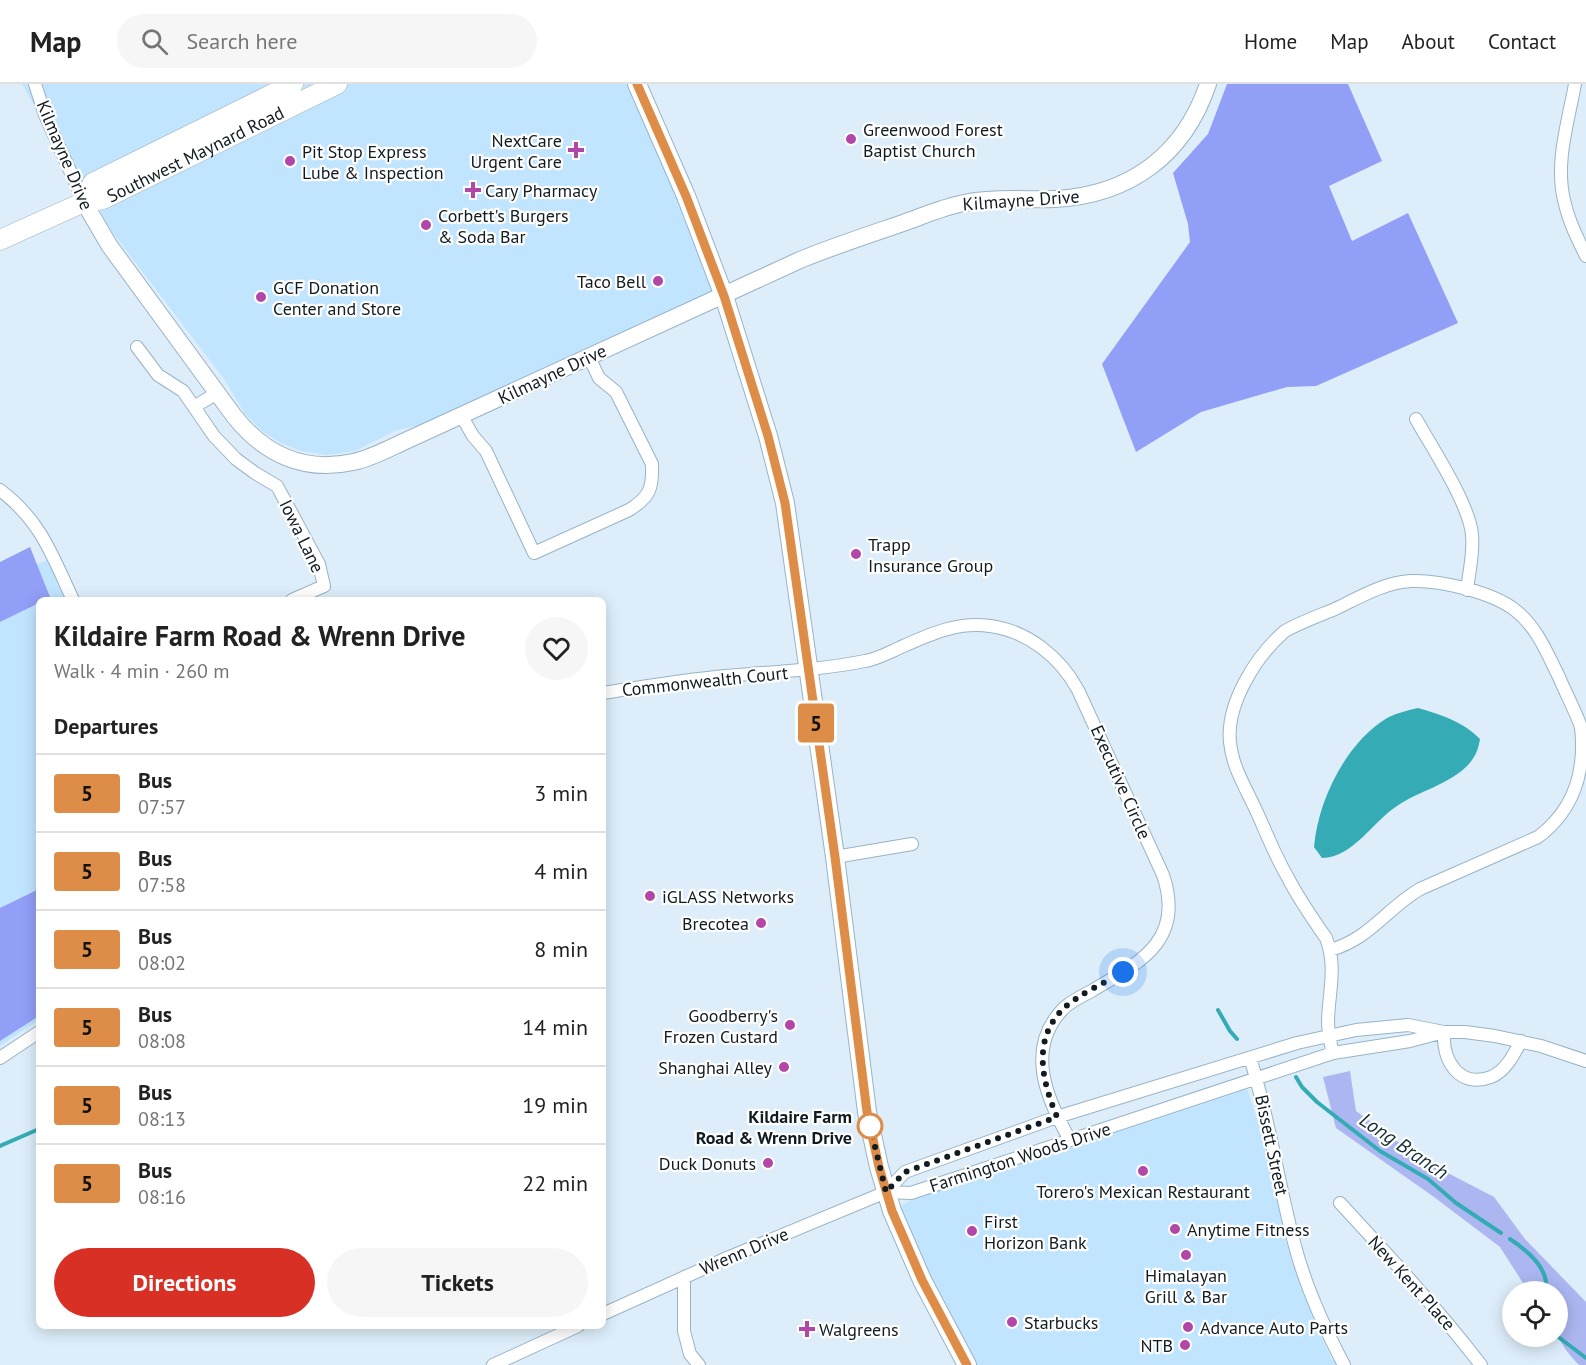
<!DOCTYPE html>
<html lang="en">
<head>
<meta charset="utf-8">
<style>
	:root { --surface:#fff; --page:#f6f6f6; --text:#222; --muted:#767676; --line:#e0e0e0; --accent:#d93025 }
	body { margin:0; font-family:"PT Sans",sans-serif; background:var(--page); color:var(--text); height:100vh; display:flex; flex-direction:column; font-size:22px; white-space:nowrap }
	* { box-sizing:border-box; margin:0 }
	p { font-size:20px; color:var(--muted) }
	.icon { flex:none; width:33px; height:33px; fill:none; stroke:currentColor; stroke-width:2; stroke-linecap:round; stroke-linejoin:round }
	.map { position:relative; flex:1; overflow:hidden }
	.details { position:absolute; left:36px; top:513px; width:570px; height:732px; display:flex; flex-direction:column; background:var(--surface); border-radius:9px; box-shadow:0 3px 15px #0003 }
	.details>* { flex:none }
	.badge { padding:0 12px; border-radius:4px; font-size:21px; line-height:39px }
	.fabs { position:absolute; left:1502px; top:1197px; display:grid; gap:12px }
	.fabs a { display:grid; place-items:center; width:66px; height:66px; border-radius:50%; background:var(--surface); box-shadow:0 3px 15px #0003; font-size:30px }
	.you { position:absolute; width:30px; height:30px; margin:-15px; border:4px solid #fff; border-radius:50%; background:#1a73e8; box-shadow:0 0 0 9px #1a73e833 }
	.map>.badge { position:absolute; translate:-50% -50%; box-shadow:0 0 0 3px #fff }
	h2 { padding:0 18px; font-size:22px; line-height:54px }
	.round { display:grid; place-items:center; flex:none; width:63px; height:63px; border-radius:32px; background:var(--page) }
	.head { display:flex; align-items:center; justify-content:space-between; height:102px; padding:0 18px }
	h1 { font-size:28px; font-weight:800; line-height:45px }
	.primary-button { display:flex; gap:12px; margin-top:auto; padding:12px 18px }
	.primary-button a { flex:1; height:69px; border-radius:36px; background:var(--accent); color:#fff; font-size:24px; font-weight:800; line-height:69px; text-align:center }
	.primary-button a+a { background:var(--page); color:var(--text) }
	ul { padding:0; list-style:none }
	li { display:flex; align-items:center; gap:18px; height:78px; padding:0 18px; border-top:2px solid var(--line) }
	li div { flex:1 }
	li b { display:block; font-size:22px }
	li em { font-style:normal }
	li .badge { min-width:66px; font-weight:700; text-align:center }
	header { display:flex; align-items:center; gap:36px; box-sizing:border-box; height:84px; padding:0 30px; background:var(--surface); border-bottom:2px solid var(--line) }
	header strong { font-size:28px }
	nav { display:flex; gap:33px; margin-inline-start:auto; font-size:21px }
	.search { width:420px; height:54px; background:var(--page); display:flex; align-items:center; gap:15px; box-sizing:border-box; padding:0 21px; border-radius:33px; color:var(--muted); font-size:22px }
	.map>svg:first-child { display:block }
	.built { fill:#c2e5ff }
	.green { fill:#acb7f2 }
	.forest { fill:#929ff7 }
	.water { fill:#35acb5 }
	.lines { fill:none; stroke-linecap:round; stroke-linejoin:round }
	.stream { stroke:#35acb5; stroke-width:4 }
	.minor-casing { stroke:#98b3c7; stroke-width:14 }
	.tertiary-casing { stroke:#98b3c7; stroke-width:18 }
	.secondary-casing { stroke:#98b3c7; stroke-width:20 }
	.primary-casing { stroke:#98b3c7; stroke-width:21 }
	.minor { stroke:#fff; stroke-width:12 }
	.tertiary { stroke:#fff; stroke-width:16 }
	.secondary { stroke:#fff; stroke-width:18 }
	.primary { stroke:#fff; stroke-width:20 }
	.line-casing { stroke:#fff; stroke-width:14 }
	.line { stroke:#dd8d48; stroke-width:9 }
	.walk { stroke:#101b22; stroke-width:6; stroke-dasharray:0 10.8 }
	.poi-dot { fill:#b247a8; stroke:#fff; stroke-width:2 }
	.stop-dot { fill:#fff; stroke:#dd8d48; stroke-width:3 }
	.labels { text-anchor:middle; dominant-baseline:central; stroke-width:4.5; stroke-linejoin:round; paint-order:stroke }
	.poi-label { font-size:18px; fill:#101b22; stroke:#fff; text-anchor:start }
	.street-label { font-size:18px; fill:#101b22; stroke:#fff }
	.stop-label { font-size:18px; font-weight:bold; fill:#101b22; stroke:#fff; text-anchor:end }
	.water-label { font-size:20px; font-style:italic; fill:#152e31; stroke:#fff }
</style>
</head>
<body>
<header>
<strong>Map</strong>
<div class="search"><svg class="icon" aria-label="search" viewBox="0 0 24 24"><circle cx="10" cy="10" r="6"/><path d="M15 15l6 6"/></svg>Search here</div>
<nav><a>Home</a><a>Map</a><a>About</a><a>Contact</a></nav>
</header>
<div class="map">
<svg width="1586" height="1281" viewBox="0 0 1586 1281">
	<rect width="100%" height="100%" fill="#ddeefa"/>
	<path class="built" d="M22,0H637L724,212L461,331L395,347L355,367L326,371L301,367L281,359L262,347L245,330L224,295L110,145L80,89L48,46Z
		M54,474L73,516H39V936L0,962V493Z
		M1247,1004L1264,1056L1286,1157L1299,1197L1315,1238L1332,1276L1340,1274L1344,1281H970L892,1127L921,1110Z"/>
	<path class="green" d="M1350,987L1356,1027L1421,1075L1494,1113L1525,1155L1586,1218V1281H1579C1551,1252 1557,1245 1557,1208L1528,1207L1500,1163L1434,1113L1336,1044L1323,993Z"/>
	<path class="forest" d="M1227,0H1348L1382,77L1329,102L1352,157L1408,129L1458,239L1316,302L1287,303L1201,328L1136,368L1102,280L1190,158L1188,140L1173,89L1208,50Z
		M30,463L50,513L39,516V519L0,538V478Z
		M39,805V932L0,957V824Z"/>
	<path class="water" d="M1418,624C1442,631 1462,637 1480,655C1478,667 1475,674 1466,683C1447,701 1419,707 1397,722C1372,738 1354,773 1322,774L1314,763C1318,716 1346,659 1387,634C1397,629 1408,626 1418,624Z"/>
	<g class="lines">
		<path class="stream" d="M1218,926L1230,947L1237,955
			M1296,993L1302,1003L1317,1018L1380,1067L1428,1095L1456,1119L1501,1149
			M0,1062L39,1045
			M1510,1155C1528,1167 1550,1185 1546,1208
			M1557,1252L1586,1274"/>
		<g class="minor-casing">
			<path id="minor" d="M35,0L45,31L84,118
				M1575,0C1568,39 1554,81 1565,120C1569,138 1578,156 1586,172
				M137,263L158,291L183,307L194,323
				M217,309L194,323L214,352L236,375L255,389L277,402L319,480L324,502L292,516
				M461,331L473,352L486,367L534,469L629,426C650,413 653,404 652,380L616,308L599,294L589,273
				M1416,335C1431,362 1470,421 1472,451C1474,468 1469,488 1467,506
				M0,406C41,437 52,471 73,516
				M603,609C640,603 678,597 716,593C765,588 815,587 865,577C877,575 888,569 899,564C928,551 957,537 990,542C1028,547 1060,573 1078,606L1163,791C1185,856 1141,878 1093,906C1083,912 1070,917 1062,926C1025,966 1047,1016 1070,1056
				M835,773L912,760
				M1330,866C1370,855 1387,824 1420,805L1538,753C1573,727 1586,688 1581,643C1575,626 1566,610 1559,593C1547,569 1537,543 1515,526C1492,508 1440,496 1411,497C1385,498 1358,514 1335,525C1318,532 1301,538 1285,547C1257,571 1226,619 1230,658C1232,681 1244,701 1254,722C1265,745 1274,770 1287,792C1298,814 1312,834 1326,854C1337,882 1329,907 1328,936C1328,947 1330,958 1333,969
				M1444,948C1442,976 1459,1005 1491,993C1506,987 1514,970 1521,957
				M0,974L39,948
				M1250,974C1270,1036 1278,1100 1295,1162C1306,1204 1324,1243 1344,1281
				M886,1108L905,1088L1057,1033L1297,959L1356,946L1408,941L1444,948H1465L1495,952L1541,962L1586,977
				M1340,1119C1389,1172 1437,1224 1481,1281
				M684,1193V1247L690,1270L699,1281
				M603,1230L727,1174L886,1108L911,1109L1333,969L1410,957L1444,948
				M493,1281L578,1242"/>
		</g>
		<g class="tertiary-casing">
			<path id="tertiary" d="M84,118L109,161L234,332C264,370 304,389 353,378C369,375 386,366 401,359L800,176C834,162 868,151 903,139C923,132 943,123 964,119C993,113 1025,116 1055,115C1130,111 1184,71 1208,0"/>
		</g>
		<g class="secondary-casing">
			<path id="secondary" d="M637,0L686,112L724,212L768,352L785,419L835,773L867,1028L879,1083L892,1127L906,1159L922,1196L967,1281"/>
		</g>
		<g class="primary-casing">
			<g id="primary">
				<path d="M84,118L93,99L293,0"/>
				<path id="s1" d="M0,156L84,118L103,115L337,0"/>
			</g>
		</g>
		<use href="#minor" class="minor"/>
		<use href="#tertiary" class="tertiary"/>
		<use href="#secondary" class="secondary"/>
		<use href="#primary" class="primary"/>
	</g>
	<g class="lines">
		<g class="line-casing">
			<path id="line" d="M637,0L686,112L724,212L768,352L785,419L835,773L867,1028L879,1083L892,1127L906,1159L922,1196L967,1281"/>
		</g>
		<use href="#line" class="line"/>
		<path class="walk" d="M870,1042L886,1108L905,1088L1057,1033C1042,997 1032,956 1063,925C1076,912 1106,898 1123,888"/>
	</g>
	<g class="poi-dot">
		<circle cx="851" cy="55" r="6"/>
		<path d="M573 57h6v6h6v6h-6v6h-6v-6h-6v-6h6z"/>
		<circle cx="290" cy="77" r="6"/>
		<path d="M470 97h6v6h6v6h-6v6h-6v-6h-6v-6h6z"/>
		<circle cx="426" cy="141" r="6"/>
		<circle cx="658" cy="197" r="6"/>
		<circle cx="261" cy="213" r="6"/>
		<circle cx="856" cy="470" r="6"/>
		<circle cx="650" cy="812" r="6"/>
		<circle cx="761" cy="839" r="6"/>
		<circle cx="790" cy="941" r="6"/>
		<circle cx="784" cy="983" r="6"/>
		<circle cx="768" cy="1079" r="6"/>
		<circle cx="1143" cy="1087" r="6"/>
		<circle cx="1175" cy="1145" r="6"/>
		<circle cx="972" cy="1147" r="6"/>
		<circle cx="1186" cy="1171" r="6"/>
		<circle cx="1012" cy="1238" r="6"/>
		<circle cx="1188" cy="1243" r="6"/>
		<path d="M804 1236h6v6h6v6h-6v6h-6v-6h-6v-6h6z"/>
		<circle cx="1185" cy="1261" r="6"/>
	</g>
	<circle class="stop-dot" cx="870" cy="1042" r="12"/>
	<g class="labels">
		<g class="poi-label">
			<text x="863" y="45">Greenwood Forest<tspan x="863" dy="21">Baptist Church</tspan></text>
			<text x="562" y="56" text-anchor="end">NextCare<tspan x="562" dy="21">Urgent Care</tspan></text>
			<text x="302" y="67">Pit Stop Express<tspan x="302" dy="21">Lube &amp; Inspection</tspan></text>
			<text x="485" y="106">Cary Pharmacy</text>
			<text x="438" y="131">Corbett's Burgers<tspan x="438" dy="21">&amp; Soda Bar</tspan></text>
			<text x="646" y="197" text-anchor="end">Taco Bell</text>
			<text x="273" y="203">GCF Donation<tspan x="273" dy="21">Center and Store</tspan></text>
			<text x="868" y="460">Trapp<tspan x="868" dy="21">Insurance Group</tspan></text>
			<text x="662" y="812">iGLASS Networks</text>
			<text x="749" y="839" text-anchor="end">Brecotea</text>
			<text x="778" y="931" text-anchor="end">Goodberry's<tspan x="778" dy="21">Frozen Custard</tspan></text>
			<text x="772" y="983" text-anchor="end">Shanghai Alley</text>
			<text x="756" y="1079" text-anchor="end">Duck Donuts</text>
			<text x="1143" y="1107" text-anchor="middle">Torero's Mexican Restaurant</text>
			<text x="984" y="1137">First<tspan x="984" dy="21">Horizon Bank</tspan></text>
			<text x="1187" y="1145">Anytime Fitness</text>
			<text x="1186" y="1191" text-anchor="middle">Himalayan<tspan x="1186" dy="21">Grill &amp; Bar</tspan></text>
			<text x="1024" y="1238">Starbucks</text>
			<text x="1200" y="1243">Advance Auto Parts</text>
			<text x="819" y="1245">Walgreens</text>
			<text x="1173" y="1261" text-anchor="end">NTB</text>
		</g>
		<g class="street-label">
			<text stroke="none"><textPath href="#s1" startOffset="214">Southwest Maynard Road</textPath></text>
			<text transform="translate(65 71) rotate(67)">Kilmayne Drive</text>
			<text transform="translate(1021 116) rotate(-4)">Kilmayne Drive</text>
			<text transform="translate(552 290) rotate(-25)">Kilmayne Drive</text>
			<text transform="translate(302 452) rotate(64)">Iowa Lane</text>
			<text transform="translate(705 597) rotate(-6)">Commonwealth Court</text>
			<text transform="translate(1121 698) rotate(66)">Executive Circle</text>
			<text transform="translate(1272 1061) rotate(78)">Bissett Street</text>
			<text transform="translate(1020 1073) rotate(-18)">Farmington Woods Drive</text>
			<text transform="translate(744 1167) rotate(-23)">Wrenn Drive</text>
			<text transform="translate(1412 1199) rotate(48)">New Kent Place</text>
		</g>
		<g class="stop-label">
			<text x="852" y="1032">Kildaire Farm<tspan x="852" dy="21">Road &amp; Wrenn Drive</tspan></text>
		</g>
		<g class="water-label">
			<text transform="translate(1404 1062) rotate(34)">Long Branch</text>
		</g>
	</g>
</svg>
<div class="fabs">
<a><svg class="icon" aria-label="locate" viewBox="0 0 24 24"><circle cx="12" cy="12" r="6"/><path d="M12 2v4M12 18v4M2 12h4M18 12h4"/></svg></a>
</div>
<div class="you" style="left:1123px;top:888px"></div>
<b class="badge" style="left:816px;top:639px;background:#dd8d48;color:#111">5</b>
<section class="details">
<div class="head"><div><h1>Kildaire Farm Road &amp; Wrenn Drive</h1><p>Walk · 4 min · 260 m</p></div><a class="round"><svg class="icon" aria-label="heart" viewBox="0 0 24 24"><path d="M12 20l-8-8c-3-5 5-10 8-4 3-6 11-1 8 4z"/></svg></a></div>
<h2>Departures</h2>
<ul>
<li><span class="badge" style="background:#dd8d48;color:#111">5</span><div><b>Bus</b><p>07:57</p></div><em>3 min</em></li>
<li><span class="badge" style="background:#dd8d48;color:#111">5</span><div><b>Bus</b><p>07:58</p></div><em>4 min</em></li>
<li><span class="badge" style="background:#dd8d48;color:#111">5</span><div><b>Bus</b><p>08:02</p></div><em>8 min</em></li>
<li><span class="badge" style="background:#dd8d48;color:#111">5</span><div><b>Bus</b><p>08:08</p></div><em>14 min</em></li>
<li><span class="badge" style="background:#dd8d48;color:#111">5</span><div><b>Bus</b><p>08:13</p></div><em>19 min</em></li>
<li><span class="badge" style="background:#dd8d48;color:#111">5</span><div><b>Bus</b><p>08:16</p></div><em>22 min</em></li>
</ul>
<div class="primary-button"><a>Directions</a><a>Tickets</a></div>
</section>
</div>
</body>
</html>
